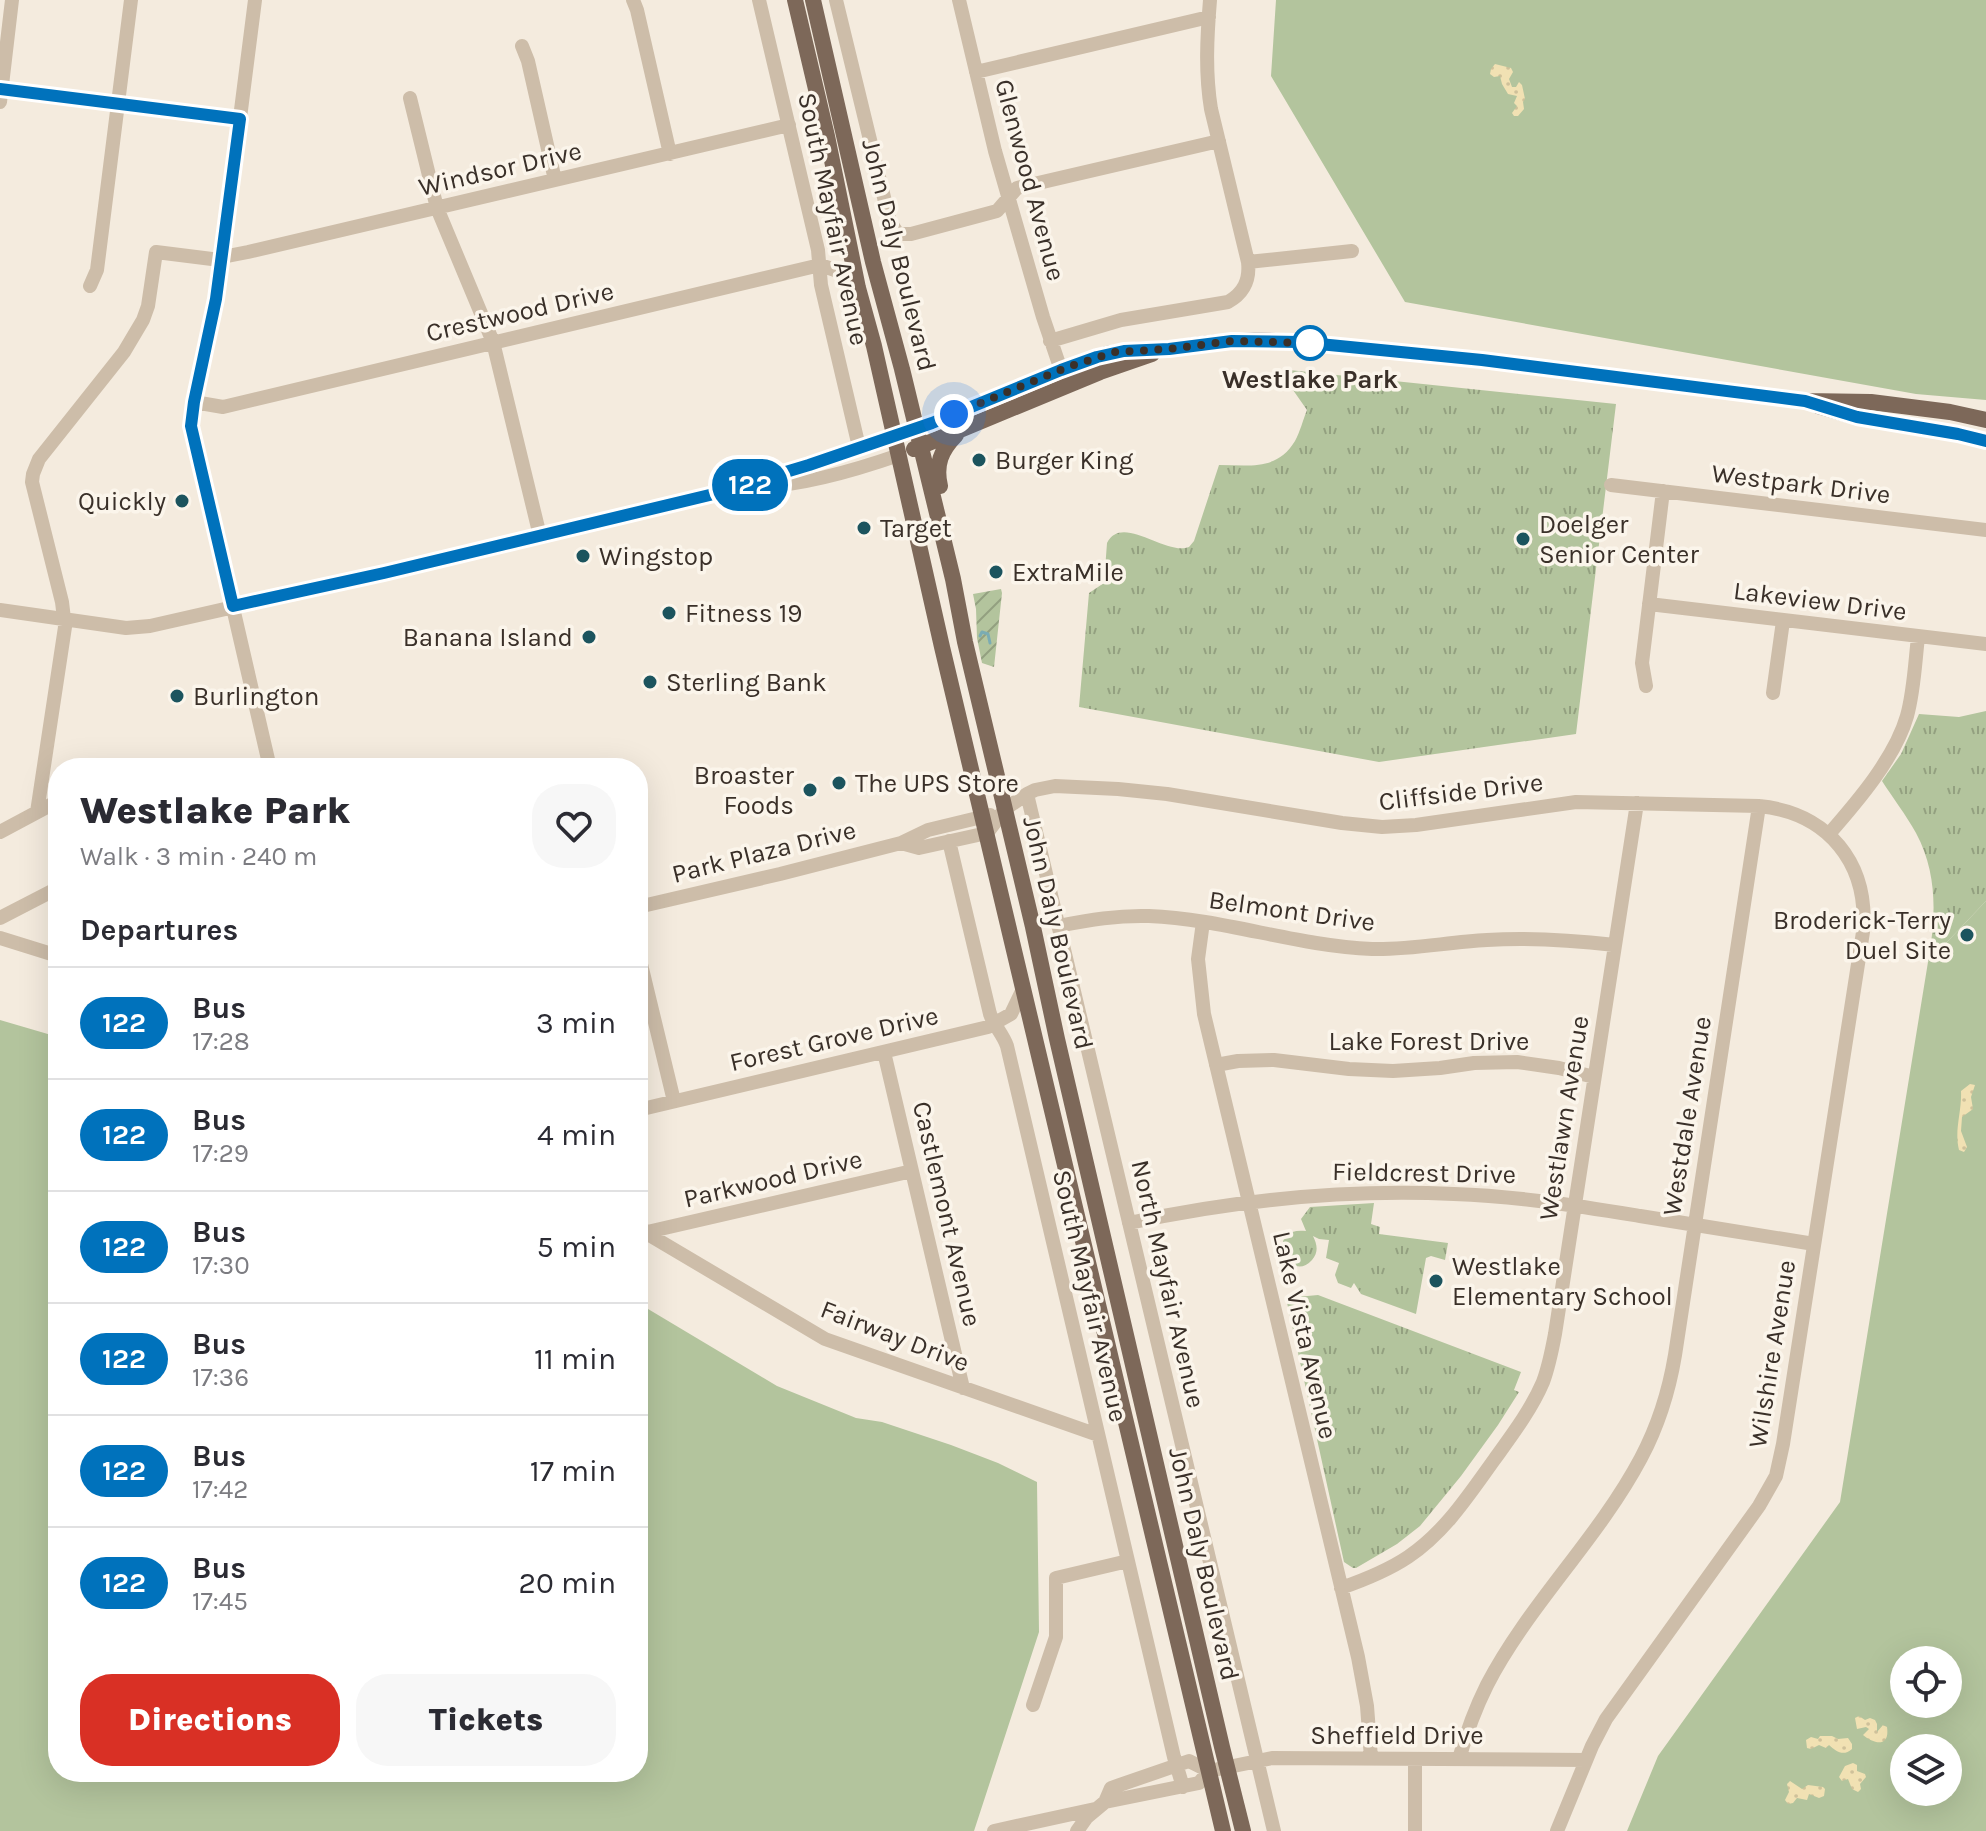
<!DOCTYPE html>
<html lang="en">
<head>
<meta charset="utf-8">
<style>
	:root { --surface:#fff; --page:#f7f7f7; --text:#2b2b33; --muted:#7c7c81; --line:#e1e1e2; --accent:#d93025 }
	body { margin:0; font-family:Karla,sans-serif; background:var(--page); color:var(--text); height:100vh; display:flex; flex-direction:column; font-size:30px; white-space:nowrap }
	* { box-sizing:border-box; margin:0 }
	p { font-size:26px; color:var(--muted) }
	.icon { flex:none; width:44px; height:44px; fill:none; stroke:currentColor; stroke-width:2; stroke-linecap:round; stroke-linejoin:round }
	.map { position:relative; flex:1; overflow:hidden }
	.sheet { position:absolute; left:48px; top:758px; width:600px; height:1024px; display:flex; flex-direction:column; background:var(--surface); border-radius:32px; box-shadow:0 8px 32px #0002 }
	.sheet>* { flex:none }
	.badge { padding:0 16px; border-radius:26px; font-size:28px; line-height:52px }
	.controls { position:absolute; left:1890px; top:1646px; display:grid; gap:16px }
	.controls a { display:grid; place-items:center; width:72px; height:72px; border-radius:50%; background:var(--surface); box-shadow:0 8px 32px #0002; font-size:40px }
	.you { position:absolute; width:40px; height:40px; margin:-20px; border:6px solid #fff; border-radius:50%; background:#1a73e8; box-shadow:0 0 0 12px #1a73e833 }
	.map>.badge { position:absolute; translate:-50% -50%; box-shadow:0 0 0 4px #fff }
	h2 { padding:0 32px; font-size:30px; line-height:72px }
	.round { display:grid; place-items:center; flex:none; width:84px; height:84px; border-radius:32px; background:var(--page) }
	.overview { display:flex; align-items:center; justify-content:space-between; height:136px; padding:0 32px }
	h1 { font-size:38px; font-weight:800; line-height:60px }
	.button { display:flex; gap:16px; margin-top:auto; padding:16px 32px }
	.button a { flex:1; height:92px; border-radius:32px; background:var(--accent); color:#fff; font-size:32px; font-weight:800; line-height:92px; text-align:center }
	.button a+a { background:var(--page); color:var(--text) }
	ul { padding:0; list-style:none }
	li { display:flex; align-items:center; gap:24px; height:112px; padding:0 32px; border-top:2px solid var(--line) }
	li div { flex:1 }
	li b { display:block; font-size:30px }
	li em { font-style:normal }
	li .badge { min-width:88px; font-weight:700; text-align:center }
	.map>svg:first-child { display:block }
	.grass { fill:#b3c49d; fill-rule:evenodd }
	.sand { fill:url(#sand-dots) }
	.park { fill:url(#park-tufts) }
	.garden { fill:url(#garden-furrows) }
	.lines { fill:none; stroke-linecap:round; stroke-linejoin:round }
	.stream { stroke:#7bacb3; stroke-width:3 }
	.minor { stroke:#cdbda9; stroke-width:14 }
	.major { stroke:#7d6859; stroke-width:16 }
	.line-casing { stroke:#fff; stroke-width:18 }
	.line { stroke:#0072bc; stroke-width:12 }
	.walk { stroke:#3a3029; stroke-width:8; stroke-dasharray:0 14.4 }
	.stop-dot { fill:#fff; stroke:#0072bc; stroke-width:4 }
	.poi-dot { fill:#1c545e; stroke:#fbf5eb; stroke-width:3 }
	.labels { text-anchor:middle; dominant-baseline:central; stroke-width:7; stroke-linejoin:round; paint-order:stroke }
	.street-label { font-size:26px; fill:#3a3029; stroke:#fbf5eb }
	.stop-label { font-size:26px; font-weight:bold; fill:#3a3029; stroke:#fbf5eb }
	.poi-label { font-size:26px; fill:#3a3029; stroke:#fbf5eb; text-anchor:start }
</style>
</head>
<body>
<div class="map">
<svg width="1986" height="1831" viewBox="0 0 1986 1831">
	<defs>
		<pattern id="sand-dots" width="8" height="8" patternUnits="userSpaceOnUse" patternTransform="scale(2)"><rect width="8" height="8" fill="#f1e1b3"/><path d="M2 2h.1M6 6h.1" fill="none" stroke="#cfc19a" stroke-width="1.8" stroke-linecap="round"/></pattern>
		<pattern id="park-tufts" width="24" height="20" patternUnits="userSpaceOnUse" patternTransform="scale(2)"><rect width="24" height="20" fill="#b3c49d"/><path d="M3 7l-1-3M5 7V3M7 7l1-3M15 17l-1-3M17 17v-4M19 17l1-3" fill="none" stroke="#93a080"/></pattern>
		<pattern id="garden-furrows" width="10" height="10" patternUnits="userSpaceOnUse" patternTransform="scale(2)"><rect width="10" height="10" fill="#b3c49d"/><path d="M-1 1l2-2M0 10L10 0M9 11l2-2" fill="none" stroke="#93a080"/></pattern>
	</defs>
	<rect width="100%" height="100%" fill="#f4ebde"/>
	<path class="grass" d="M1276,0H1986V400L1916,394L1405,302L1271,76Z
		M1986,901V1831H1627L1658,1756L1840,1502L1928,962ZM1904,1660H1948V1704H1904ZM1904,1748H1948V1792H1904Z
		M0,1020L58,1037V1772H638V1303L777,1386L856,1418L882,1422L951,1445L998,1463L1037,1482L1039,1632L974,1831H0Z"/>
	<path class="sand" d="M1495,64L1511,68L1513,72L1509,79L1512,87H1516L1519,82L1522,85L1525,99L1523,102L1524,109L1518,116H1514L1512,113L1517,106L1514,103L1517,96L1508,94L1502,84L1500,76L1494,77L1490,74L1491,69Z
		M1970,1084L1975,1085L1971,1097L1973,1109L1962,1117L1961,1131L1967,1147L1964,1152L1959,1150C1954,1130 1962,1112 1961,1091Z
		M1859,1716L1865,1720L1870,1718L1875,1720L1877,1724V1732L1883,1725L1887,1727C1890,1748 1874,1744 1863,1735L1869,1729L1866,1727L1857,1729L1855,1718Z
		M1820,1736H1832L1838,1739L1848,1738L1852,1744V1749C1843,1757 1836,1751 1829,1745L1826,1748L1819,1745L1811,1749L1807,1748L1806,1740L1811,1737L1818,1739Z
		M1853,1763L1857,1765V1771L1865,1774L1866,1777L1860,1784L1861,1789L1858,1792L1852,1789L1848,1779L1842,1781L1839,1777L1845,1766Z
		M1790,1781L1802,1789L1808,1785L1823,1787L1825,1789L1824,1796L1819,1798L1809,1794L1807,1800L1797,1798L1793,1803L1788,1804L1785,1800L1789,1792L1787,1784Z"/>
	<path class="park" d="M1289,370L1616,404L1576,734L1379,762L1079,707L1089,593L1104,583L1107,543C1122,513 1165,556 1189,547L1194,541L1219,465C1249,465 1277,471 1295,441C1300,432 1303,420 1307,410L1293,390Z
		M1986,711V901L1928,962C1936,918 1938,874 1916,833C1906,815 1893,798 1882,781L1901,754L1919,714L1959,717Z
		M1374,1203L1371,1224L1380,1227L1379,1234L1448,1243L1445,1260L1431,1256L1426,1258L1416,1314L1361,1294L1354,1283L1351,1288L1338,1283L1335,1275L1339,1263L1326,1258L1329,1240L1319,1239L1313,1236C1317,1244 1319,1252 1312,1260C1289,1286 1262,1226 1306,1231L1301,1219L1310,1207Z
		M1318,1295L1521,1372L1514,1390L1519,1392L1498,1425L1461,1476L1420,1526L1397,1544L1356,1568H1353L1344,1562L1286,1298Z"/>
	<path class="garden" d="M1001,589L1002,593L994,667L982,663L977,638L976,609L973,594Z"/>
	<g class="lines">
		<path class="stream" d="M980,636L982,632L988,634L990,643"/>
		<path class="minor" d="M255,0L220,275L212,323L194,402L191,426L270,768
			M633,0L637,10L670,154
			M759,0L818,250L821,285L859,447
			M836,0L890,222L898,234H911L997,211L1017,188L1219,141
			M959,0L995,151L1043,317L1061,370
			M522,46L528,61L555,180
			M976,72L1209,17
			M0,89L240,119
			M410,98L437,208L493,342L540,536
			M0,102L12,0
			M1248,262L1352,251
			M90,286L97,270L131,0
			M1050,341L1121,320L1228,302C1244,293 1250,280 1248,262L1211,109C1205,72 1207,37 1210,0
			M194,402L223,407L820,265L856,277
			M1611,485L1986,530
			M752,487C798,487 856,470 899,455
			M1649,604L1986,644
			M0,610L126,628L150,626L375,575L743,487L769,477L809,465L895,436
			M1646,686L1642,663L1663,491
			M1773,693L1783,621
			M1027,794L1274,1831
			M37,812L65,627L62,602L32,482L33,474L39,459L124,352L143,320L148,306L156,252L212,259L248,252L789,125
			M0,832L58,801
			M1829,834C1857,802 1895,758 1907,716C1914,691 1915,663 1918,637
			M949,841L990,1014C994,1026 1003,1034 1007,1046L1174,1757L1183,1787
			M901,843L919,848L987,833L1005,809L1027,794L1035,790L1055,786L1118,789L1167,794L1342,823L1382,827L1416,825L1576,802L1759,806C1828,813 1869,863 1863,932L1783,1444L1776,1476L1759,1506L1606,1719L1592,1746L1557,1831
			M638,907L780,874L901,843L928,830L990,815
			M0,918L58,888
			M1203,922L1198,959L1204,1014L1358,1657L1367,1706L1371,1758
			M1058,926C1089,920 1118,915 1149,916C1224,919 1297,946 1372,949C1411,950 1448,942 1487,940C1530,937 1572,940 1615,945
			M0,938L58,956
			M638,952L674,1101
			M884,1052L963,1388
			M1216,1065L1238,1061L1274,1060L1349,1069L1393,1071L1440,1068L1474,1063L1517,1062L1559,1068L1594,1077
			M638,1110L988,1027L1011,1014L1023,989
			M638,1223L646,1233L825,1339L1098,1435
			M1129,1223C1236,1200 1344,1189 1454,1194C1517,1196 1578,1206 1640,1216C1698,1225 1756,1235 1814,1244
			M643,1233L912,1171
			M1341,1588C1364,1580 1387,1571 1408,1557C1445,1532 1468,1496 1494,1460C1512,1435 1531,1410 1543,1382C1549,1366 1552,1350 1555,1334L1637,803
			M1033,1705L1056,1637V1578L1128,1561
			M1459,1759C1466,1734 1475,1709 1487,1685C1529,1604 1598,1539 1641,1458C1658,1426 1669,1391 1675,1355L1759,806
			M1209,1771L1272,1758L1586,1760
			M1105,1802L1111,1788L1189,1761L1209,1771
			M994,1831L1095,1809
			M1077,1831L1087,1817L1105,1802L1199,1783L1209,1771
			M1415,1831V1759"/>
		<path class="major" d="M795,0L827,136L858,288L874,346L942,647L1223,1831
			M813,0L873,262L902,369L953,579L965,642L1033,927L1057,1039L1222,1747L1243,1831
			M1818,406L1857,417L1958,434L1986,441
			M908,431L932,423L1061,370L1107,354L1134,350L1169,349L1211,343L1254,340L1299,342L1482,360L1805,401L1871,402L1950,412L1986,420
			M914,449L1100,372L1152,354
			M940,486C935,465 941,450 956,435"/>
	</g>
	<g class="lines">
		<g class="line-casing">
			<path id="line" d="M0,89L240,119L216,299L194,402L191,426L233,606L384,573L743,487L769,477L809,465L932,423L1061,370L1097,357L1124,351L1169,349L1232,341L1299,342L1482,360L1805,401L1857,417L1958,434L1986,441"/>
		</g>
		<use href="#line" class="line"/>
		<path class="walk" d="M954,414L1068,367L1115,352L1169,349L1232,341L1310,343"/>
	</g>
	<circle class="stop-dot" cx="1310" cy="343" r="16"/>
	<g class="poi-dot">
		<circle cx="979" cy="460" r="8"/>
		<circle cx="182" cy="501" r="8"/>
		<circle cx="864" cy="528" r="8"/>
		<circle cx="1523" cy="539" r="8"/>
		<circle cx="583" cy="556" r="8"/>
		<circle cx="996" cy="572" r="8"/>
		<circle cx="669" cy="613" r="8"/>
		<circle cx="589" cy="637" r="8"/>
		<circle cx="650" cy="682" r="8"/>
		<circle cx="177" cy="696" r="8"/>
		<circle cx="839" cy="783" r="8"/>
		<circle cx="810" cy="790" r="8"/>
		<circle cx="1967" cy="935" r="8"/>
		<circle cx="1436" cy="1281" r="8"/>
	</g>
	<g class="labels">
		<g class="street-label">
			<text transform="translate(500 169) rotate(-13)">Windsor Drive</text>
			<text transform="translate(1030 180) rotate(75)">Glenwood Avenue</text>
			<text transform="translate(833 219) rotate(78)">South Mayfair Avenue</text>
			<text transform="translate(899 255) rotate(76)">John Daly Boulevard</text>
			<text transform="translate(520 312) rotate(-13)">Crestwood Drive</text>
			<text transform="translate(1801 484) rotate(7)">Westpark Drive</text>
			<text transform="translate(1820 601) rotate(7)">Lakeview Drive</text>
			<text transform="translate(1461 792) rotate(-7)">Cliffside Drive</text>
			<text transform="translate(764 852) rotate(-14)">Park Plaza Drive</text>
			<text transform="translate(1292 911) rotate(8)">Belmont Drive</text>
			<text transform="translate(1058 933) rotate(77)">John Daly Boulevard</text>
			<text transform="translate(834 1039) rotate(-13)">Forest Grove Drive</text>
			<text x="1429" y="1041">Lake Forest Drive</text>
			<text transform="translate(1687 1116) rotate(-81)">Westdale Avenue</text>
			<text transform="translate(1564 1118) rotate(-81)">Westlawn Avenue</text>
			<text transform="translate(1424 1173) rotate(1)">Fieldcrest Drive</text>
			<text transform="translate(773 1179) rotate(-13)">Parkwood Drive</text>
			<text transform="translate(947 1214) rotate(77)">Castlemont Avenue</text>
			<text transform="translate(1168 1284) rotate(77)">North Mayfair Avenue</text>
			<text transform="translate(1090 1296) rotate(77)">South Mayfair Avenue</text>
			<text transform="translate(1305 1335) rotate(77)">Lake Vista Avenue</text>
			<text transform="translate(895 1336) rotate(21)">Fairway Drive</text>
			<text transform="translate(1772 1354) rotate(-81)">Wilshire Avenue</text>
			<text transform="translate(1204 1564) rotate(77)">John Daly Boulevard</text>
			<text x="1397" y="1735">Sheffield Drive</text>
		</g>
		<g class="stop-label">
			<text x="1310" y="379">Westlake Park</text>
		</g>
		<g class="poi-label">
			<text x="995" y="460">Burger King</text>
			<text x="166" y="501" text-anchor="end">Quickly</text>
			<text x="1539" y="524">Doelger<tspan x="1539" dy="30">Senior Center</tspan></text>
			<text x="880" y="528">Target</text>
			<text x="599" y="556">Wingstop</text>
			<text x="1012" y="572">ExtraMile</text>
			<text x="685" y="613">Fitness 19</text>
			<text x="573" y="637" text-anchor="end">Banana Island</text>
			<text x="666" y="682">Sterling Bank</text>
			<text x="193" y="696">Burlington</text>
			<text x="794" y="775" text-anchor="end">Broaster<tspan x="794" dy="30">Foods</tspan></text>
			<text x="855" y="783">The UPS Store</text>
			<text x="1951" y="920" text-anchor="end">Broderick-Terry<tspan x="1951" dy="30">Duel Site</tspan></text>
			<text x="1452" y="1266">Westlake<tspan x="1452" dy="30">Elementary School</tspan></text>
		</g>
	</g>
</svg>
<div class="controls">
<a><svg class="icon" aria-label="locate" viewBox="0 0 24 24"><circle cx="12" cy="12" r="6"/><path d="M12 2v4M12 18v4M2 12h4M18 12h4"/></svg></a>
<a><svg class="icon" aria-label="layers" viewBox="0 0 24 24"><path d="M12 4l9 5-9 5-9-5zM3 14l9 5 9-5"/></svg></a>
</div>
<div class="you" style="left:954px;top:414px"></div>
<b class="badge" style="left:750px;top:485px;background:#0072bc;color:#fff">122</b>
<section class="sheet">
<div class="overview"><div><h1>Westlake Park</h1><p>Walk · 3 min · 240 m</p></div><a class="round"><svg class="icon" aria-label="heart" viewBox="0 0 24 24"><path d="M12 20l-8-8c-3-5 5-10 8-4 3-6 11-1 8 4z"/></svg></a></div>
<h2>Departures</h2>
<ul>
<li><span class="badge" style="background:#0072bc;color:#fff">122</span><div><b>Bus</b><p>17:28</p></div><em>3 min</em></li>
<li><span class="badge" style="background:#0072bc;color:#fff">122</span><div><b>Bus</b><p>17:29</p></div><em>4 min</em></li>
<li><span class="badge" style="background:#0072bc;color:#fff">122</span><div><b>Bus</b><p>17:30</p></div><em>5 min</em></li>
<li><span class="badge" style="background:#0072bc;color:#fff">122</span><div><b>Bus</b><p>17:36</p></div><em>11 min</em></li>
<li><span class="badge" style="background:#0072bc;color:#fff">122</span><div><b>Bus</b><p>17:42</p></div><em>17 min</em></li>
<li><span class="badge" style="background:#0072bc;color:#fff">122</span><div><b>Bus</b><p>17:45</p></div><em>20 min</em></li>
</ul>
<div class="button"><a>Directions</a><a>Tickets</a></div>
</section>
</div>
</body>
</html>
